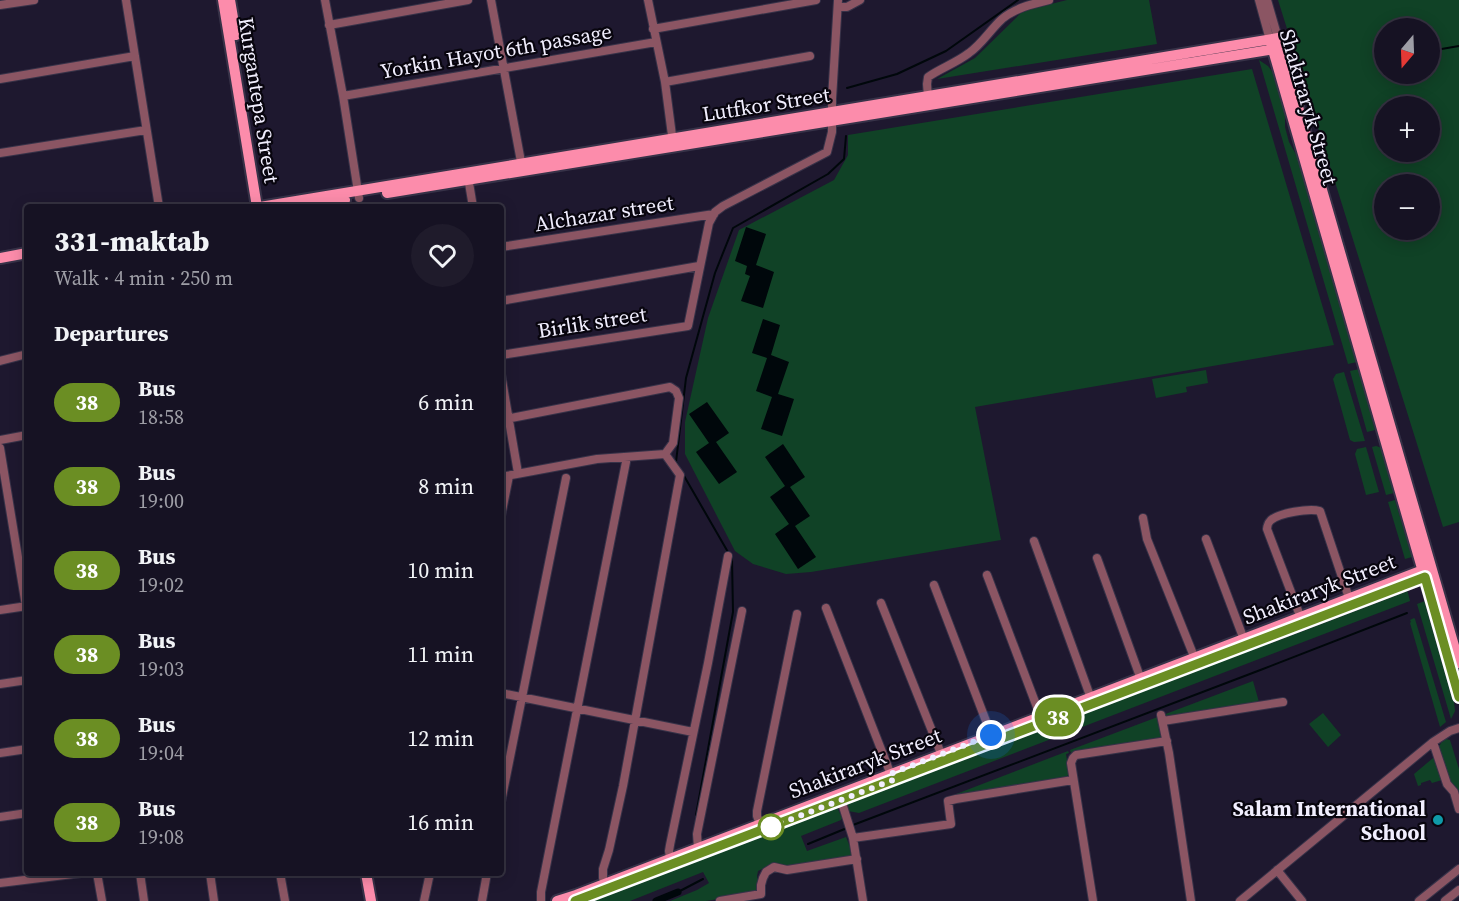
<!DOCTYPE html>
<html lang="en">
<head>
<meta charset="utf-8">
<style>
	:root { --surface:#161223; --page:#1f1b2b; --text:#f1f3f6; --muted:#9e9ea6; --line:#353241 }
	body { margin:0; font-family:"Source Serif 4",serif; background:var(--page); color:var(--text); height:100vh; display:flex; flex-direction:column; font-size:22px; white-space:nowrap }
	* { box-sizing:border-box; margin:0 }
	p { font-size:20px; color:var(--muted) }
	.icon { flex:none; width:33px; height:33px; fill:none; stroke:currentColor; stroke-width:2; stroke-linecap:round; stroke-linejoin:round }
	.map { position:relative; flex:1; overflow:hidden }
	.drawer { position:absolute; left:24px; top:204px; width:480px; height:672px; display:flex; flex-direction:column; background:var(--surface); border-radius:6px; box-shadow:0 3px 15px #0003,0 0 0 2px var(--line) }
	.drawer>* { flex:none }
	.badge { padding:0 12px; border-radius:20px; font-size:21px; line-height:39px }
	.needle { width:39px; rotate:199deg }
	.buttons { position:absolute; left:1374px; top:18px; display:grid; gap:12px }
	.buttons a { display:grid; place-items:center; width:66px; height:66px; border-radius:50%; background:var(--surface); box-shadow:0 3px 15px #0003,0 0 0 2px var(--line); font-size:30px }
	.you { position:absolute; width:30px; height:30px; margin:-15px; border:4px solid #fff; border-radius:50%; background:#1a73e8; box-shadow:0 0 0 9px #1a73e833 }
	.map>.badge { position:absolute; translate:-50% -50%; box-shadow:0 0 0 3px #fff }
	h2 { padding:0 30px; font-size:22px; line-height:54px }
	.round { display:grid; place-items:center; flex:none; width:63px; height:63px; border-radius:32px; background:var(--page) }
	.headline { display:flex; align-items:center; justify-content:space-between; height:102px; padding:0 30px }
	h1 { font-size:28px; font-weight:800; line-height:45px }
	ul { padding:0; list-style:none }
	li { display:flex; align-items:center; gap:18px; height:84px; padding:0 30px }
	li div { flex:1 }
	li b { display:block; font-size:22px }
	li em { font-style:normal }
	li .badge { min-width:66px; font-weight:700; text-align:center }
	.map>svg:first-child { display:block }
	.green { fill:#104226; fill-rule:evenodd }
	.water { fill:#00070b }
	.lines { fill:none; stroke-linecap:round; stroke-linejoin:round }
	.stream { stroke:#00070b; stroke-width:2 }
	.canal { stroke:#00070b; stroke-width:7 }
	.minor-casing { stroke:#373248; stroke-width:10 }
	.major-casing { stroke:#373248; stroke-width:14 }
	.minor { stroke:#8b5563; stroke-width:8 }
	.major { stroke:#fc8cab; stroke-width:10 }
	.line-casing { stroke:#fff; stroke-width:14 }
	.line { stroke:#6b8e23; stroke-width:9 }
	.walk { stroke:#f1eefe; stroke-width:6; stroke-dasharray:0 10.8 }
	.culture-dot { fill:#0f9aa8; stroke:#08050e; stroke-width:2 }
	.stop-dot { fill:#fff; stroke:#6b8e23; stroke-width:3 }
	.labels { text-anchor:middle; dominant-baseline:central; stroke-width:4.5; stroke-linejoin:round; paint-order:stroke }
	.street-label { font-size:21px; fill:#f1eefe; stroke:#08050e }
	.poi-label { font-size:21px; font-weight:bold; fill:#f1eefe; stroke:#08050e; text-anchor:end }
</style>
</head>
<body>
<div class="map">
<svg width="1459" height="901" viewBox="0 0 1459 901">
	<rect width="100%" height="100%" fill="#1e182f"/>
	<path class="green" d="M1067,0H1149L1157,44L937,79L975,58L1023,11Z
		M1278,0H1459V522L1443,527ZM1384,28H1430V74H1384ZM1384,106H1430V152H1384ZM1384,184H1430V230H1384Z
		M1259,60L1268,66L1274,74L1285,113V127L1289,142L1297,156L1357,362L1348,364Z
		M1252,69L1334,345L975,407L1001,540L811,572L786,574L753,564L735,551L685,454V422L708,318L739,230L834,180L848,155V135Z
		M1359,369L1375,430L1367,432L1350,371Z
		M1206,370L1208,383L1186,387L1187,392L1156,398L1152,379Z
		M1344,372L1365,441L1354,442L1350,440L1333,379L1336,374Z
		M1376,446L1382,448L1394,493L1386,495L1372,447Z
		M1366,447L1379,492L1366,495L1355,454L1357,449Z
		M1395,500L1412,557L1405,559L1388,502Z
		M1407,589L1410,601L859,813L848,811L845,804Z
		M1425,601L1454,702L1455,711L1451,719L1417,604Z
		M1414,618L1415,619L1446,722L1440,727L1410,623L1411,622L1410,620Z
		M1253,681L1259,702L1159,717L1162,736L1161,738L1071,753L1070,750Z
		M1323,713L1341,735L1328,747L1309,724Z
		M1446,739L1450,740L1459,769V794L1457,788L1449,780L1439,747L1441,743Z
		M1068,751L1069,753L1066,754L1069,773L1067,777L1063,779L951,796Z
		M1433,758H1435L1442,780L1432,783L1430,780L1421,783V785L1418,786L1414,774Z
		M837,807L842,818L841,820L801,836L807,851L846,837L852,852L851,856L845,858L834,859L790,867L781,864H772L758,871L757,876L760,889L755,893L706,901H670L697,890L709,883L703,872L630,901H591Z"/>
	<path class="water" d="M746,227L766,234L756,265L774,272L763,308L741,301L750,276L745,274L747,266L735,261Z
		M763,319L780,325L771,355L789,362L778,394L794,399L782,436L761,429L772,397L756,391L767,358L752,353Z
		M707,402L729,433L716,442L737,472L719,484L696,452L709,443L689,414Z
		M783,444L805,477L790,487L810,516L795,526L816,557L798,569L775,534L789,524L770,497L785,486L765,457Z"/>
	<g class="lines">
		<path class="stream" d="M1430,51L1459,46
			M1378,59L1384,58
			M847,88L897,74L946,51L1018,0
			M696,815L733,612L732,559L676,462L686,378L715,273L733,228L828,174L844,159L846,136
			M853,825L1263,669L1407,613
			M808,844L847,828
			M678,892L703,879"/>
		<path class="canal" d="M656,901L678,892"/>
		<g class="minor-casing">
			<path id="minor" d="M126,0L159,207
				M325,0L343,96L359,198
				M491,0L522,167
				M648,0L665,82L673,143
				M1259,0L1270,40
				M1267,0L1278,38
				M0,5L34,0
				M838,7H847L860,0
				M329,25L468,0
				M653,29L816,0
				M0,79L135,56
				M665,82L810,56
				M343,96L656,42
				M928,97L927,84L928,77C941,68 956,63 969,53C982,44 990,30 1002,19C1015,8 1032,4 1049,0
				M0,153L146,130
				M468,177L473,207
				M501,247L714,214
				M501,301L699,266
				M501,355L688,326L709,223L715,212L723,206L827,152L832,132V99L838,0
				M0,361L27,354
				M501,374L518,473
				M501,420L670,387L676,391L679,398L673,443L665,454
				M0,440L27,435
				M0,448L26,606
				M501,477L597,459L665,454L680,475L623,786L609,850L603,869V878L607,889
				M501,516L509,476
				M1143,518L1147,539L1197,664
				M1206,539L1246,645
				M1034,541L1093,704
				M1097,558L1143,685
				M987,575L1043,723
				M934,585L994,742
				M881,603L944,761
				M826,608L893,780
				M0,610L27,606
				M1302,621L1267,529C1268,524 1267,524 1271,520C1279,513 1309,508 1320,511L1350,601
				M0,684L27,680
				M501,693L693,732
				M1161,715L1169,753L1191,901
				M1163,721L1283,702
				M1433,742L1447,784L1454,792L1459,809
				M0,753L27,749
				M841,800L853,838L863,901
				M501,802L566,478
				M0,817L27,813
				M762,830L757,816V811L797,614
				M853,838L951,824L948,801L956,799L1073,780
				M698,848L697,834L742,611
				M671,865L669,851L670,845L708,663L728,556
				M1277,870L1302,901
				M97,873L102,901
				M140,873L144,901
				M210,873L214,901
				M280,873L285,901
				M0,883L81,873
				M424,901L430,873
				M482,901L487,873
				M541,901V892L627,457
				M720,901L761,894V885L763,878L766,872L774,867L787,870L857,859
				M1093,901L1071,763L1073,758L1076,755L1167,741
				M1240,901L1433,742L1450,731L1459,728
				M1419,901L1459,869
				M1445,901L1459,890"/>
		</g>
		<g class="major-casing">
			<path id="major" d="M223,0L257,207
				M230,0L236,35
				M1271,43L1459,697
				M387,193L1281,48
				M260,207L1278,38L1459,663
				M307,207L345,200
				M0,258L27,253
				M1268,637L1433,574
				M366,873L371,901
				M557,901L576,895L1431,567"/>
		</g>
		<use href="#minor" class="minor"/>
		<use href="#major" class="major"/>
	</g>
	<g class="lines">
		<g class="line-casing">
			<path id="line" d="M575,901L1425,577L1459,697"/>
		</g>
		<use href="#line" class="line"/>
		<path class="walk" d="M771,827L893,780L890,774L991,735"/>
	</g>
	<circle class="culture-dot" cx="1438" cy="820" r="6"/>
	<circle class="stop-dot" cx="771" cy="827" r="12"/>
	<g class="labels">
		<g class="street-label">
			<text transform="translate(496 51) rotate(-10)">Yorkin Hayot 6th passage</text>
			<text transform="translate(259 100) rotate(81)">Kurgantepa Street</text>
			<text transform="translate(766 104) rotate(-9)">Lutfkor Street</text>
			<text transform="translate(1309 107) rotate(74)">Shakiraryk Street</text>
			<text transform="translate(604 213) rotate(-9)">Alchazar street</text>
			<text transform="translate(592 322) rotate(-9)">Birlik street</text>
			<text transform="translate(1319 589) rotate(-21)">Shakiraryk Street</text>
			<text transform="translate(865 763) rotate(-21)">Shakiraryk Street</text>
		</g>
		<g class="poi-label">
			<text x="1426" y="808">Salam International<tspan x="1426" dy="24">School</tspan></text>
		</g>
	</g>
</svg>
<div class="buttons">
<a><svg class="needle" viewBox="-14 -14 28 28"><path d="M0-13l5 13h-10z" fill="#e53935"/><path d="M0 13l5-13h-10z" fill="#9e9ea6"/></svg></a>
<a>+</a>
<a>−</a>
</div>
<div class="you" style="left:991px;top:735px"></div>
<b class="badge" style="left:1058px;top:717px;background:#6b8e23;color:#fff">38</b>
<section class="drawer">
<div class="headline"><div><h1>331-maktab</h1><p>Walk · 4 min · 250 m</p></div><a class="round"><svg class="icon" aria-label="heart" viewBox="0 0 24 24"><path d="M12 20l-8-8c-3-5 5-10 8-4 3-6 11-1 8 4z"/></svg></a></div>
<h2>Departures</h2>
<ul>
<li><span class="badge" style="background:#6b8e23;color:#fff">38</span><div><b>Bus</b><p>18:58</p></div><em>6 min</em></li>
<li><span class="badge" style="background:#6b8e23;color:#fff">38</span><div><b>Bus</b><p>19:00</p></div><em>8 min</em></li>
<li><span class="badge" style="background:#6b8e23;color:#fff">38</span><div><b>Bus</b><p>19:02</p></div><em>10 min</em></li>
<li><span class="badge" style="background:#6b8e23;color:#fff">38</span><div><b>Bus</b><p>19:03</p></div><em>11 min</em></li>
<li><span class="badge" style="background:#6b8e23;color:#fff">38</span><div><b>Bus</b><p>19:04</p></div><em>12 min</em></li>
<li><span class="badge" style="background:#6b8e23;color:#fff">38</span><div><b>Bus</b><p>19:08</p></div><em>16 min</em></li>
</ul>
</section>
</div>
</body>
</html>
